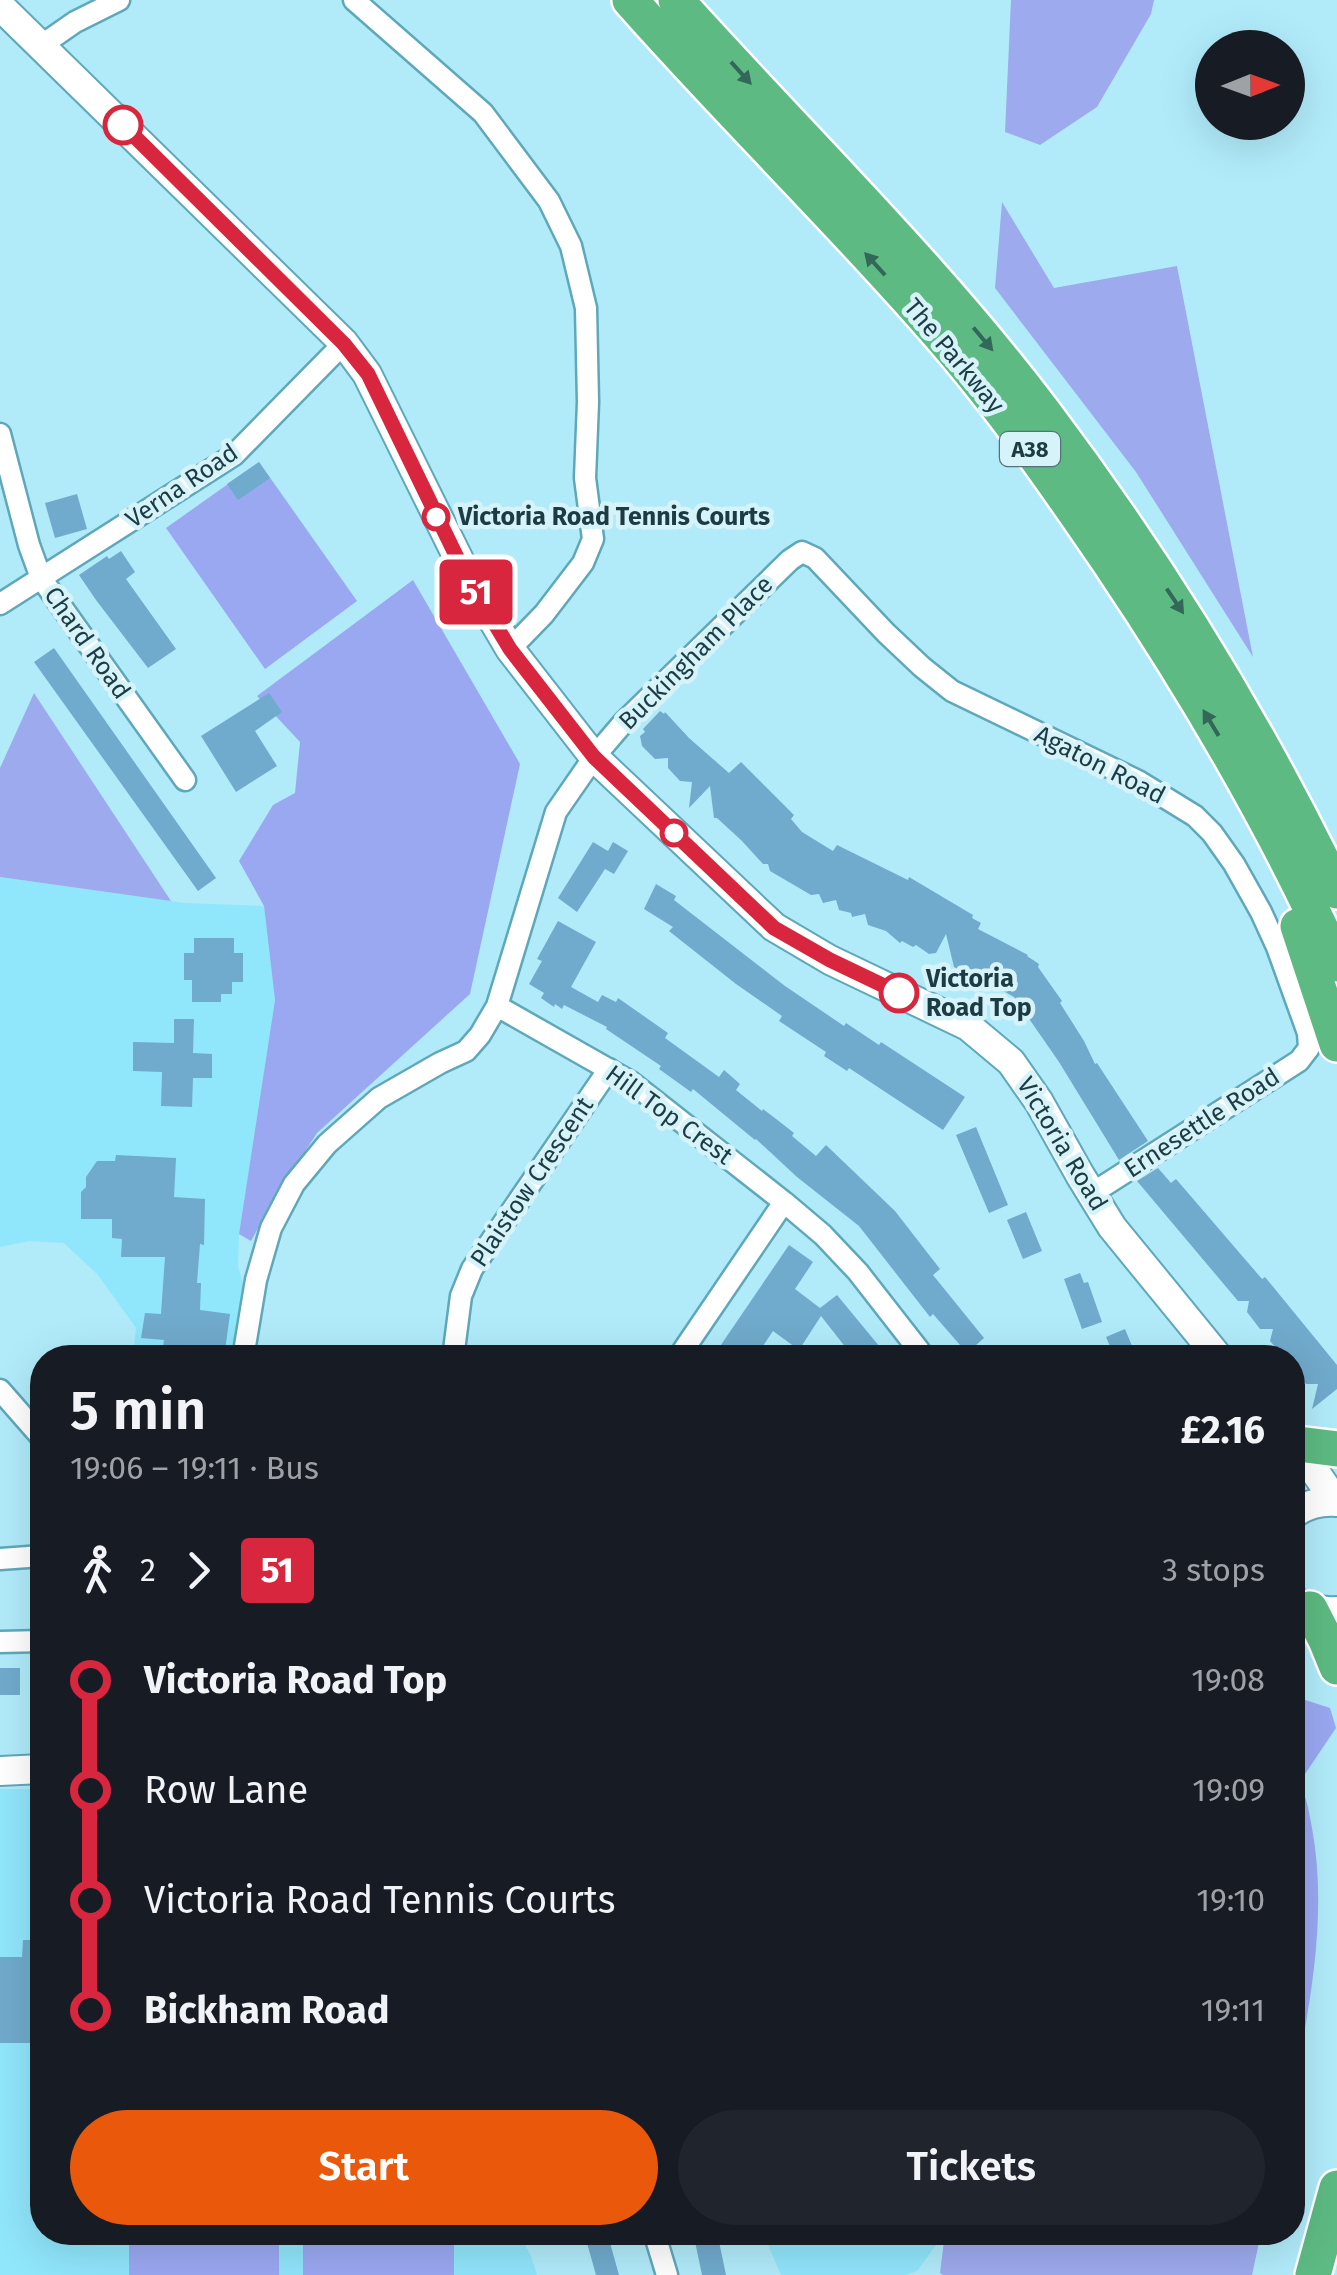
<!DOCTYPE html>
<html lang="en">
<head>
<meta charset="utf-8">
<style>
	:root { --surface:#171b24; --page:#20242c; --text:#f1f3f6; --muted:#9ea1a6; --accent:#ea580c }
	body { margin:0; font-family:"Fira Sans",sans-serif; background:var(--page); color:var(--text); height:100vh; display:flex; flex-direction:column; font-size:38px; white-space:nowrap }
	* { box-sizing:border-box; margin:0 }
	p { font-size:32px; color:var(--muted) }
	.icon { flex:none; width:55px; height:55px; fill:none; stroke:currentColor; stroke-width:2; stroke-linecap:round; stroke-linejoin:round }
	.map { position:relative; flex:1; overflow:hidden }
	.panel { position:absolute; left:30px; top:1345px; width:1275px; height:900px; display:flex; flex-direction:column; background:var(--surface); border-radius:40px; box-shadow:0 10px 40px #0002 }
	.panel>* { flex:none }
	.badge { padding:0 20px; border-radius:8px; font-size:35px; line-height:65px }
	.needle { width:65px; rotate:89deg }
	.tools { position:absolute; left:1195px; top:30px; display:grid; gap:20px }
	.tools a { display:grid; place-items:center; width:110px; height:110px; border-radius:50%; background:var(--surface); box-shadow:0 10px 40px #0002; font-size:50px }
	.map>.badge { position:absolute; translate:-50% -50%; box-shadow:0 0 0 5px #fff }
	.legs { display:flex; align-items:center; gap:15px; height:110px; padding:0 40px; font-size:32px }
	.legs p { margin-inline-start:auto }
	.headline { display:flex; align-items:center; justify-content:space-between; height:170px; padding:0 40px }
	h1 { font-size:55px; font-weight:600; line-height:75px }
	.button { display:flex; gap:20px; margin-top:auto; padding:20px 40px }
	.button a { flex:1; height:115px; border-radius:60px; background:var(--accent); color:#fff; font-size:40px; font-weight:600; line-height:115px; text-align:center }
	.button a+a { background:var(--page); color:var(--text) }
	ul { padding:0 40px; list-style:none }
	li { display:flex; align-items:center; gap:35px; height:110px; font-size:38px }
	li i { display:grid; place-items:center; width:15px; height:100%; margin:0 12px; background:currentColor }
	li i::after { content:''; width:25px; height:25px; margin:-12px; border:8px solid; border-radius:50%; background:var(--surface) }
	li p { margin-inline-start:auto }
	li:first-child i { background:linear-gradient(#0000 50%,currentColor 0) }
	li:last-child i { background:linear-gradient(currentColor 50%,#0000 0) }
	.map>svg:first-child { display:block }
	.built { fill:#90e6fb }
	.green { fill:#9aa8f2 }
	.forest { fill:#9daaed }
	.building { fill:#70aacc }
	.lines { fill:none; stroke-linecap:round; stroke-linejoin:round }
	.street-casing { stroke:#5ea8ba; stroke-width:25 }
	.secondary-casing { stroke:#5ea8ba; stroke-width:32 }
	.highway-casing { stroke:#fff; stroke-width:40 }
	.street { stroke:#fff; stroke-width:20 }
	.secondary { stroke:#fff; stroke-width:28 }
	.highway { stroke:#5dba82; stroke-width:35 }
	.oneway { fill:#336759 }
	.line-1-casing { stroke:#fff; stroke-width:22 }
	.line-1 { stroke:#d7263d; stroke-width:15 }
	.stop-1-dot { fill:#fff; stroke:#d7263d; stroke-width:5 }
	.labels { text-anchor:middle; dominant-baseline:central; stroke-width:9; stroke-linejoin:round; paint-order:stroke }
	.shield { fill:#d7f3fa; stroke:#54727a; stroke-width:2.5 }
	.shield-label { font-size:22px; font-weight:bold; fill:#1c3b43 }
	.street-label { font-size:25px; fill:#1c3b43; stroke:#d7f3fa }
	.stop-label { font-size:25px; font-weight:bold; fill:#1c3b43; stroke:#d7f3fa; text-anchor:start }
</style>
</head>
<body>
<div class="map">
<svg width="1337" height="2275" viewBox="0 0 1337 2275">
	<rect width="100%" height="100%" fill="#b1ebfa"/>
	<path class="built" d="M0,877L185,903L264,906L275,1000L239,1234L238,1266L243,1284L235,1350L233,1357H133L136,1328L98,1275L64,1243L29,1241L0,1247Z
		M0,1789H42V2232L519,2233L531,2256L537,2275H0Z
		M763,2233H945L917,2271L906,2275H781Z"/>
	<path class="green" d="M259,462L357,601L265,669L166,528Z
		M413,580L520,764L470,994L317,1133L277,1194L251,1241L239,1234L275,1000L264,906L239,861L273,805L295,793L300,742L257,696Z
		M1293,1696L1330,1708L1336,1728L1299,1783C1307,1797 1309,1812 1312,1828C1328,1914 1310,2006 1293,2091Z
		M129,2233H279V2275H129Z
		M303,2233H454V2275H303Z"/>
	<path class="forest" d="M1011,0H1154L1151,14L1097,107L1040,145L1005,132Z
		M1002,202L1054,288L1177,266L1253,657L1136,472L995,288Z
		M34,693L171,901L0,877V768Z
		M945,2233V2232L1261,2233L1252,2275H943L940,2273Z"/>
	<path class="building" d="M259,462L270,478L238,500L227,484Z
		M77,494L87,529L55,538L45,503Z
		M121,551L135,572L126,579L176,649L148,668L96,600L79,575L107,556L109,559Z
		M54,648L216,878L198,891L34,662Z
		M269,693L282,712L255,731L277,766L236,792L201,736Z
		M660,711L664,714L665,712L689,738L729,773L741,762L794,815L791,819L802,832L833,851L837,845L908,880L909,877L973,915L972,918L981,923L978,929L1028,955L1027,956L1039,964L1038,967L1062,1001L1060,1003L1084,1041L1095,1064L1097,1063L1148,1141L1119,1160L1059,1062L1014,997L991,984L985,985L981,975L971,977L954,967L946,934L936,953L929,954L916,945L913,947L902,941L900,943L886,931L868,925L865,914L852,917L851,913L839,910L836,900L823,903L819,894L811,895L770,871L768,864H763L742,841L717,818H714L710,786L689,808L692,782L680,781L668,768V758L655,759L642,746L640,736L645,732L643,729Z
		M593,842L608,851L613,842L628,851L614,874L605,869L577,912L558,898Z
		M656,884L676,896L674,900L785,986L844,1026L846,1023L879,1045L881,1042L965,1097L943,1130L849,1068L847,1071L824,1056L826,1052L779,1021L782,1016L736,984L669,931L673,927L644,909Z
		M558,921L596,942L571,987L598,1002L602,995L616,1002L618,998L668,1033L665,1038L719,1077L724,1070L740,1084L736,1090L762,1111L763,1109L780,1122L794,1133L792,1136L816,1156L826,1145L895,1211L940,1269L933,1275L984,1338L967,1353L933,1314L930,1317L859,1226L797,1177L756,1139L755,1140L693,1089L691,1092L659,1069L661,1066L606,1029L607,1027L564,1005L562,1009L555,1004L554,1007L541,998L544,993L529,984L542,961L537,959Z
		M194,938H234V953H243V982H232V994H221V1002H192V980H184V953H194Z
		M174,1019H194L193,1053L212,1054V1078H193L192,1107L161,1106L162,1072L133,1071V1042L174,1043Z
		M976,1127L1008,1205L989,1213L956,1135Z
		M116,1155L176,1158L174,1197L205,1199L204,1245L200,1244L197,1283H201L200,1310L230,1314L224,1358H161L164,1340L141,1338L145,1313L161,1314L165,1257H121L122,1239L112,1238V1219H81V1192L86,1187V1177L97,1161H115Z
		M1158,1168L1171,1183L1176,1179L1262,1279L1265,1277L1337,1365V1389L1312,1409L1318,1384H1306L1293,1369L1292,1358L1284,1357L1270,1341L1273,1329H1260L1247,1312L1249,1301H1238L1137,1181Z
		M1026,1212L1042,1251L1023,1259L1007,1220Z
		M789,1245L813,1262L795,1289L820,1308L837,1295L889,1358H854L821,1316L799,1350L773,1331L755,1358H712Z
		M1080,1273L1084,1283L1088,1282L1102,1322L1082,1329L1064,1279Z
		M1125,1329L1137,1358H1115L1106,1337Z
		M0,1668H20V1695H0Z
		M23,1940H42V2043H0V1957H22Z
		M598,2232H607L619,2275H596L585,2236Z
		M693,2232H717L726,2275H702Z"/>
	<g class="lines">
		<g class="street-casing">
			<path id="street" d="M354,0L483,113L549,201L571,246L586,308L588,402L585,478L593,539L583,563L544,614L510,649
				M42,45L75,22L119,0
				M0,434L29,545L41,578L185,780
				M0,604L234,455L344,343
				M497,1006L631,1082L784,1202L823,1235L858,1272L925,1358
				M243,1358L256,1280L271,1228L294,1184L327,1144L379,1098L440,1063L466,1051L480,1035L497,1006L556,812L594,757L624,722L790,560L802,552L815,558L886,633L922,667L952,691L1138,781L1195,816L1212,833L1234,864L1261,912L1277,947L1308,1033L1309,1048L1299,1061L1091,1194
				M453,1358L461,1296L472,1269L609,1069
				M678,1358L784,1202
				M0,1390L42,1438
				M0,1559L42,1556
				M0,1642L42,1641
				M654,2232L667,2275"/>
		</g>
		<g class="secondary-casing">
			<path id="secondary" d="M0,6L344,343L367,374L467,576L510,649L594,757L774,927L830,960L968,1026L1011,1062L1039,1102L1080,1175L1112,1227L1219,1358
				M1292,1438L1335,1501
				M1292,1515C1306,1504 1320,1501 1337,1502
				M1292,1599C1306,1609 1320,1612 1337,1611
				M0,1771L42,1769"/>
		</g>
		<g class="highway-casing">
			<path id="highway" d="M630,0C728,111 835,215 933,327C998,401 1055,482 1110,563C1196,691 1274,823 1337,964
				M676,0C799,137 933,266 1044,413C1157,563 1255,722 1337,891
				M1298,926L1337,1044
				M1298,1444L1337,1449
				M1310,1609L1326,1640L1337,1667
				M1313,2275L1337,2188"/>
		</g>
		<use href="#street" class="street"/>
		<use href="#secondary" class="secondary"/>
		<use href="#highway" class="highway"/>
	</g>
	<defs><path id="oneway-solid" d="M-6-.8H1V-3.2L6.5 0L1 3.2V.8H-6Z" transform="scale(2.5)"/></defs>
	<g class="oneway">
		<use href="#oneway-solid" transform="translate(741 73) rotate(48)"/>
		<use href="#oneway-solid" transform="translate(875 264) rotate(-132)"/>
		<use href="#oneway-solid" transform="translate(983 339) rotate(50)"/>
		<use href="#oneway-solid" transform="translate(1175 601) rotate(56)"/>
		<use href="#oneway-solid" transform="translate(1211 723) rotate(-121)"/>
	</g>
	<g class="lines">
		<g class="line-1-casing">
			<path id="line-1" d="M123,125L344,344L368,374L466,576L510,649L594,757L774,928L830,960L899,993"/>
		</g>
		<use href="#line-1" class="line-1"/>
	</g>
	<g class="stop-1-dot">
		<circle cx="123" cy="125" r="18"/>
		<circle cx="436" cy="517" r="12"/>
		<circle cx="674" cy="833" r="12"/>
		<circle cx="899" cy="993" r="18"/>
	</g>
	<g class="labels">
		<rect class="shield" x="1000" y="432" width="60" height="34" rx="8"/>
		<g class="shield-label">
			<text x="1030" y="449">A38</text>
		</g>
		<g class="street-label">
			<text transform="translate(954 356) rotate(50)">The Parkway</text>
			<text transform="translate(182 486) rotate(-34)">Verna Road</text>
			<text transform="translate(87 643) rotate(55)">Chard Road</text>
			<text transform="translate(696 653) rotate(-45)">Buckingham Place</text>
			<text transform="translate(1100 765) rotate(27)">Agaton Road</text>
			<text transform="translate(669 1115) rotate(36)">Hill Top Crest</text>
			<text transform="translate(1202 1123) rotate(-33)">Ernesettle Road</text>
			<text transform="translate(1062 1144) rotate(59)">Victoria Road</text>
			<text transform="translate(532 1182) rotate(-56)">Plaistow Crescent</text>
		</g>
		<g class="stop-label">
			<text x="458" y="517">Victoria Road Tennis Courts</text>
			<text x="926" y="979">Victoria<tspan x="926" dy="29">Road Top</tspan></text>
		</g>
	</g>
</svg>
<div class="tools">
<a><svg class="needle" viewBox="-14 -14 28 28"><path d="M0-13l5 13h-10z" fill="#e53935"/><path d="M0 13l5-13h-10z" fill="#9ea1a6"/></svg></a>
</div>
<b class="badge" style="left:476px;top:592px;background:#d7263d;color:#fff">51</b>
<section class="panel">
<div class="headline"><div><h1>5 min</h1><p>19:06 – 19:11 · Bus</p></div><b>£2.16</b></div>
<div class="legs"><svg class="icon" aria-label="walk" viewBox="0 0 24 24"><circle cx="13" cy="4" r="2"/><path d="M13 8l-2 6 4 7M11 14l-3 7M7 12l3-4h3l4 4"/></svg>2<svg class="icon" aria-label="forward" viewBox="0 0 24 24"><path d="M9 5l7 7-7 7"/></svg><b class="badge" style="background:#d7263d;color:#fff">51</b><p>3 stops</p></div>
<ul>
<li><i style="color:#d7263d"></i><b>Victoria Road Top</b><p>19:08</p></li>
<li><i style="color:#d7263d"></i><span>Row Lane</span><p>19:09</p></li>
<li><i style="color:#d7263d"></i><span>Victoria Road Tennis Courts</span><p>19:10</p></li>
<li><i style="color:#d7263d"></i><b>Bickham Road</b><p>19:11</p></li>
</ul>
<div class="button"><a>Start</a><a>Tickets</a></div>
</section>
</div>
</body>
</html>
